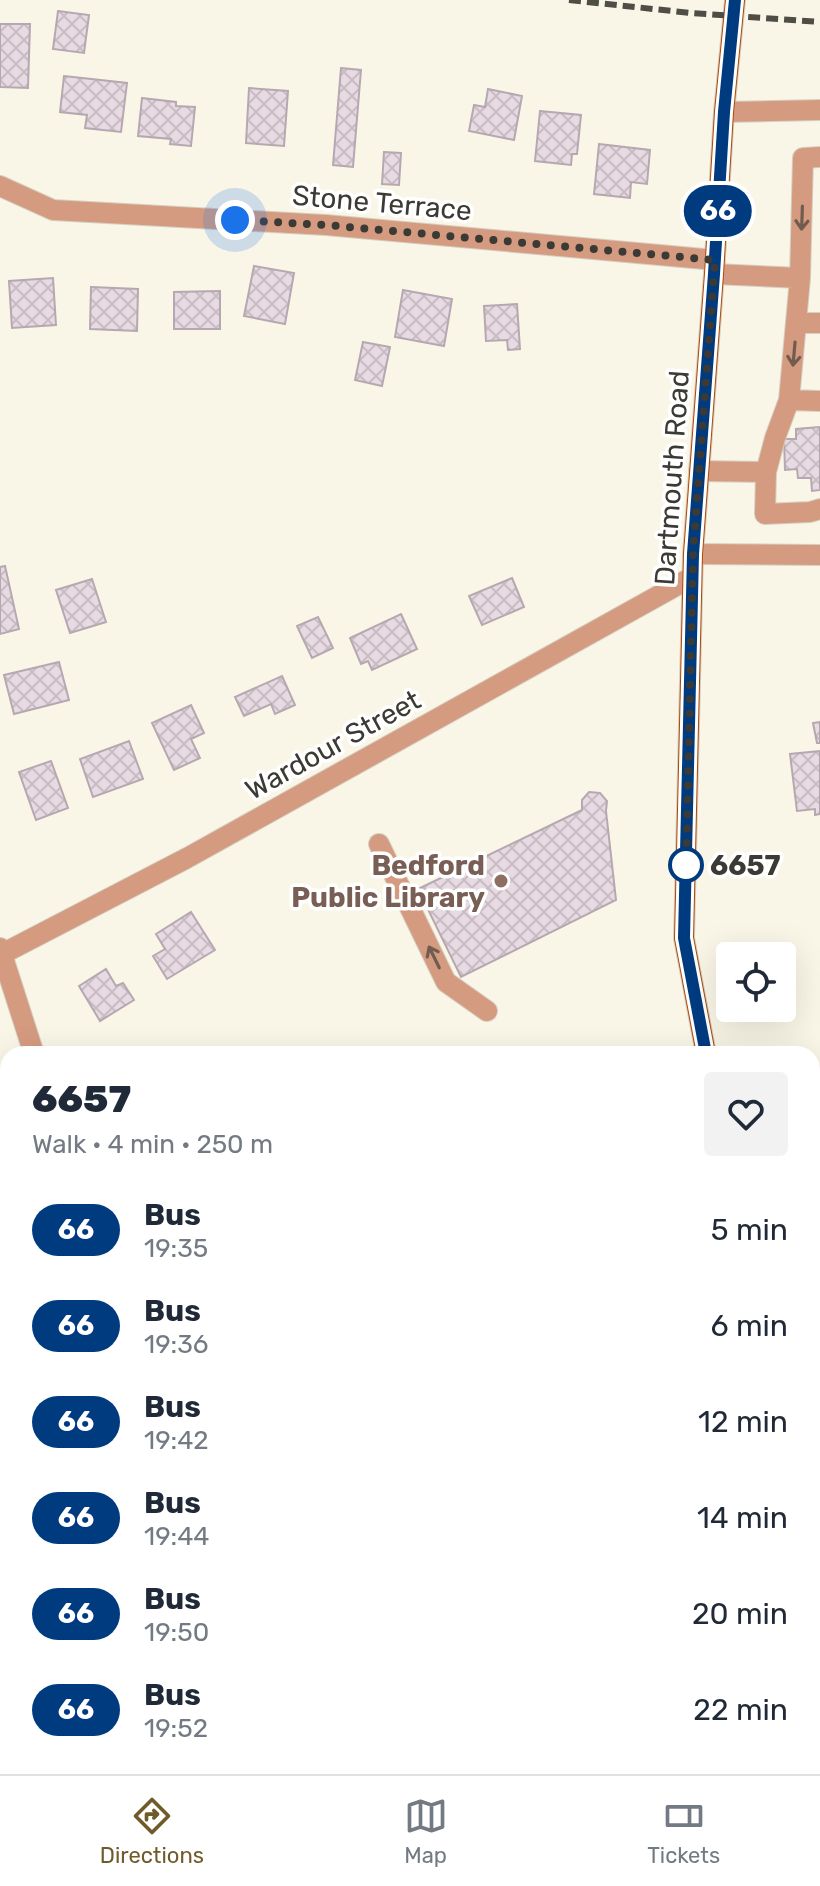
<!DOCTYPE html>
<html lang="en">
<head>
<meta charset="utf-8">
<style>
	:root { --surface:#fff; --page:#f2f2f3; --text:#1f2937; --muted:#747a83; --line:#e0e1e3; --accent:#6f5b2a }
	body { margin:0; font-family:Rubik,sans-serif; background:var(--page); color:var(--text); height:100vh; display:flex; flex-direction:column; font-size:30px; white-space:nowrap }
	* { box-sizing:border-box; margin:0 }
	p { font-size:26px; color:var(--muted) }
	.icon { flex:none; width:44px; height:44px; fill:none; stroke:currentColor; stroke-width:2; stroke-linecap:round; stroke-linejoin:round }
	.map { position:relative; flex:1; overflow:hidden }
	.sheet { position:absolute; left:0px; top:1046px; width:820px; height:728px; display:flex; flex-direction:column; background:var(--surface); border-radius:24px 24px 0 0; box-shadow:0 8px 32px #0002 }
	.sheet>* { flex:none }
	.badge { padding:0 16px; border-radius:26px; font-size:28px; line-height:52px }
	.tools { position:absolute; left:716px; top:942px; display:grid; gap:16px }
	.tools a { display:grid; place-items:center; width:80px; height:80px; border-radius:8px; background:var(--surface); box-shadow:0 8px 32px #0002; font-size:40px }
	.you { position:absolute; width:40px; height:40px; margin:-20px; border:6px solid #fff; border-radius:50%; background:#1a73e8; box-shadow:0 0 0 12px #1a73e833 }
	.map>.badge { position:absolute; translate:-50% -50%; box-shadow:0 0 0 4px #fff }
	.round { display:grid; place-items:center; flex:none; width:84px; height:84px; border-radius:8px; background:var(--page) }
	.headline { display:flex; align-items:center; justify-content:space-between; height:136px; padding:0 32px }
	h1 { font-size:38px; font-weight:800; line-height:60px }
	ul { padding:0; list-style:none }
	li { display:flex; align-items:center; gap:24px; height:96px; padding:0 32px }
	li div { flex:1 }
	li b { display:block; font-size:30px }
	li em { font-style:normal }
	li .badge { min-width:88px; font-weight:700; text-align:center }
	.dock { display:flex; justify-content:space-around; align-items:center; height:112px; border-top:2px solid var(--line); background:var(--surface); font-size:22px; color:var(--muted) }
	.dock a { display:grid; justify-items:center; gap:4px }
	.dock .current { color:var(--accent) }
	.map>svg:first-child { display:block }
	.cemetery { fill:url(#cemetery-stones) }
	.building { fill:url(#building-cross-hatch); stroke:#b6a8b1; stroke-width:2 }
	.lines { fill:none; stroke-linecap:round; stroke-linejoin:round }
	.minor-casing { stroke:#d4d0c3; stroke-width:22 }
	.major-casing { stroke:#d4d0c3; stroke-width:22 }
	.minor { stroke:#d59b81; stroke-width:20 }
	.major { stroke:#ae4904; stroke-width:20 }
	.rail { stroke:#4e4d46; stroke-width:6; stroke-dasharray:12 6; stroke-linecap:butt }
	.oneway { stroke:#715c4f }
	.line-casing { stroke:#fff; stroke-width:18 }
	.line { stroke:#003b80; stroke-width:12 }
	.walk { stroke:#3b3a34; stroke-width:8; stroke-dasharray:0 14.4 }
	.stop-dot { fill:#fff; stroke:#003b80; stroke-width:4 }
	.education-dot { fill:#8d6e63; stroke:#fff; stroke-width:3 }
	.labels { text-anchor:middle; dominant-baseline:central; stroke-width:7; stroke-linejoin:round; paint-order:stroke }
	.street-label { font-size:28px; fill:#3b3a34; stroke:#fff }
	.education-label { font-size:28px; font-weight:bold; fill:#785e54; stroke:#fff; text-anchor:end }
	.stop-label { font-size:28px; font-weight:bold; fill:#3b3a34; stroke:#fff; text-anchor:start }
</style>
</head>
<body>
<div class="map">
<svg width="820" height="1774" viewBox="0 0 820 1774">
	<defs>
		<pattern id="cemetery-stones" width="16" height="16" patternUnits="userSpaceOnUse" patternTransform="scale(2)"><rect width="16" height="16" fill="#beeeba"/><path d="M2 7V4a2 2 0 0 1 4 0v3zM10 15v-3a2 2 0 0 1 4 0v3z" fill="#a4cda0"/></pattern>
		<pattern id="building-cross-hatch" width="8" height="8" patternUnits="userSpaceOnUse" patternTransform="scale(2)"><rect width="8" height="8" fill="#e8dae2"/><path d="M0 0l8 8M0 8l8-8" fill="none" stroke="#c8bcc2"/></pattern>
	</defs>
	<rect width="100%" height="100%" fill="#faf6e7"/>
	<path class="cemetery" d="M0,1137L8,1159V1766H150L128,1774H0Z"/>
	<path class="building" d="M58,11L89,15L84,53L53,49Z
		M0,24H30L28,88L0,87Z
		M341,68L361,70L353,167L333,165Z
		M64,76L127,83L121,132L85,128L87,115L60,112Z
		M249,88L288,91L284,146L246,143Z
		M488,89L522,96L514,140L469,131L474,105L485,107Z
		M142,98L176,102V106L195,107L191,146L170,144L171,139L138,136Z
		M540,111L581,115L577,154H572L571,165L535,161Z
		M599,144L650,150L647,184L631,182L630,198L594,194Z
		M384,152L401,153L399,185L382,184Z
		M254,266L294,273L285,324L244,316Z
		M53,278L56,325L12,328L9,281Z
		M91,287L138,289L137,331L90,329Z
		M403,290L452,299L444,346L395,337Z
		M220,291V329H174V292Z
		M517,304L520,349L508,350L507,340L486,341L484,306Z
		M363,342L390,347L382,386L355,380Z
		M820,427V490L812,491L811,478H798L797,469L785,470L784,439H796V429Z
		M5,566L19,629L0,634V567Z
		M512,578L524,607L482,625L469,596Z
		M92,579L106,622L70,633L56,590Z
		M401,614L417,649L372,670L368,661L361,664L350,638Z
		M318,617L333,648L312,658L297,626Z
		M59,662L69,700L14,714L4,675Z
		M282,676L295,705L275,714L271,704L244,716L235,697Z
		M191,705L204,733L191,739L200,758L174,770L152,723Z
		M820,722V743H817L813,723Z
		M129,741L143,779L93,797L80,759Z
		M820,751V814L815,815V809L797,811L790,754Z
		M51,761L68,808L36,820L19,772Z
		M589,792L600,793L607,801L606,811L616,900L461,977L418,889L582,810V800Z
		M191,912L215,950L167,979L153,956L165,949L156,934Z
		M106,969L116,986L123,983L134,1000L100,1021L79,986Z
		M812,1586L820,1596V1648L812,1664Z"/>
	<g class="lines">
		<g class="minor-casing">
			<path id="minor" d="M724,112L820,110
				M820,157L803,158L800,278L789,400L820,401
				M0,186L53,210L326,225L715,260
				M714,274L800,278
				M796,323H820
				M699,471L766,472L765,514L810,512L820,509
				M766,472L775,438L789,400
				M693,554L820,555
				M379,844L446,982L487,1011
				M0,948L34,1054
				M0,957L2,954L187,858L692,577
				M0,1420L8,1443
				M0,1710L8,1711
				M266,1766L269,1774"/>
		</g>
		<g class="major-casing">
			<path id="major" d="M706,1054L684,938L693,554L714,274L724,112L735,0
				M812,1320L820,1331"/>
		</g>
		<use href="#minor" class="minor"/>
		<use href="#major" class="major"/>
		<path class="rail" d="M569,0L691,13L820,22"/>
	</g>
	<defs><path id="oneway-shaft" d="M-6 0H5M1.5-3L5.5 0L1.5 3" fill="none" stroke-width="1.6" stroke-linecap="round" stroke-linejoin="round" transform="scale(2)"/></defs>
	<g class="oneway">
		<use href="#oneway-shaft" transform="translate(802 218) rotate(92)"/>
		<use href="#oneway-shaft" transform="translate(794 354) rotate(95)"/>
		<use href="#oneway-shaft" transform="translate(434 957) rotate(-116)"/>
	</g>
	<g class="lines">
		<g class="line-casing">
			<path id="line" d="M706,1054L684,938L693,554L714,274L724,112L735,0"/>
		</g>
		<use href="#line" class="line"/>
		<path class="walk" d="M235,220L326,225L715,260L693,554L686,878V865"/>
	</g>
	<circle class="stop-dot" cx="686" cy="865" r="16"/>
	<circle class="education-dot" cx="501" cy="881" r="8"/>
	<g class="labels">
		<g class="street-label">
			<text transform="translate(382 203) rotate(5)">Stone Terrace</text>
			<text transform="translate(672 478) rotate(-86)">Dartmouth Road</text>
			<text transform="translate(333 745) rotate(-29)">Wardour Street</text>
		</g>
		<g class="education-label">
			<text x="485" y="865">Bedford<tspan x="485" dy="32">Public Library</tspan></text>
		</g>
		<g class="stop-label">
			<text x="710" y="865">6657</text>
		</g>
	</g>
</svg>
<div class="tools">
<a><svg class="icon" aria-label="locate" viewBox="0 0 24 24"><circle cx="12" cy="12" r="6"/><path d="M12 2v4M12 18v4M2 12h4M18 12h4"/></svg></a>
</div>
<div class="you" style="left:235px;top:220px"></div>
<b class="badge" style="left:718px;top:211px;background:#003b80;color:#fff">66</b>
<section class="sheet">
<div class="headline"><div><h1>6657</h1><p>Walk · 4 min · 250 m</p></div><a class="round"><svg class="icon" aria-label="heart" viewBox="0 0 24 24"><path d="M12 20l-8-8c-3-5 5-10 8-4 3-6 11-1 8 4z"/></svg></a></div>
<ul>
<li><span class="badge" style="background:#003b80;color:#fff">66</span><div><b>Bus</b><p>19:35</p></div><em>5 min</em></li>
<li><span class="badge" style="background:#003b80;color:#fff">66</span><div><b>Bus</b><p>19:36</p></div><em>6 min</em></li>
<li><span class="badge" style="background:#003b80;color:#fff">66</span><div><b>Bus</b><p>19:42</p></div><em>12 min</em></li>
<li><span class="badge" style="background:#003b80;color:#fff">66</span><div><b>Bus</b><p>19:44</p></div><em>14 min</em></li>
<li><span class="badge" style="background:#003b80;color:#fff">66</span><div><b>Bus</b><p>19:50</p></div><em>20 min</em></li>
<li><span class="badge" style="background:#003b80;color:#fff">66</span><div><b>Bus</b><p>19:52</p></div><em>22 min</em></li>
</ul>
</section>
</div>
<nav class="dock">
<a class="current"><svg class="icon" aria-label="directions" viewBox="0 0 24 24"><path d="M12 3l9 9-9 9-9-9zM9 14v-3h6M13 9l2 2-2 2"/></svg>Directions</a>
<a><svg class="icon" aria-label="map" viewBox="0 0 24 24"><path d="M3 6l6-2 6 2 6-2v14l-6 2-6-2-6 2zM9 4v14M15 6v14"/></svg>Map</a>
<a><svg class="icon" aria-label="tickets" viewBox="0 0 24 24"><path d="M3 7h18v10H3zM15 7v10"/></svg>Tickets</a>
</nav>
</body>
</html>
